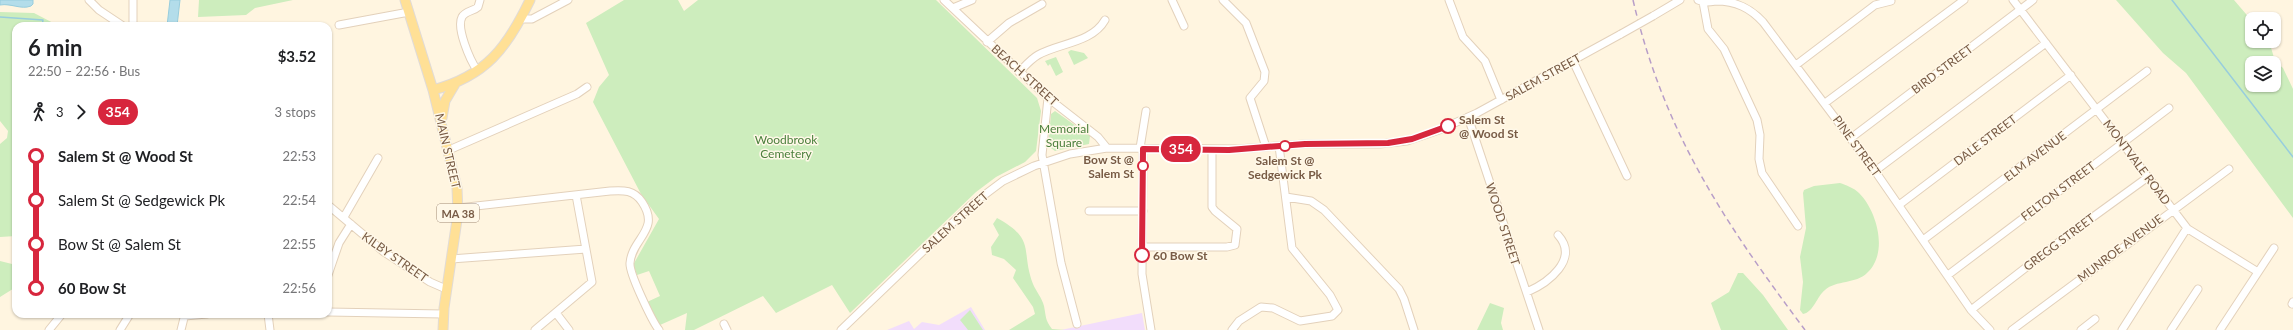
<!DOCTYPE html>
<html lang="en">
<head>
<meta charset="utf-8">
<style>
	:root { --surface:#fff; --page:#f6f6f6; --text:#202124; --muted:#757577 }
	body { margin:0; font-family:Lato,sans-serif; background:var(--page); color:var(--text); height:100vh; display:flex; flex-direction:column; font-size:15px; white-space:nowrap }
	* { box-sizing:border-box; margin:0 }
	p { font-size:13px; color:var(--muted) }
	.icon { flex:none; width:22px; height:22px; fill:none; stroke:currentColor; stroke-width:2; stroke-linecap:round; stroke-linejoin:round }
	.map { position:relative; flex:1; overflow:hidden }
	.side { position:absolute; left:12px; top:22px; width:320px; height:296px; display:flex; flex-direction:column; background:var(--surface); border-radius:12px; box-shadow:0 1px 3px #0004 }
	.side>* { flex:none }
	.badge { padding:0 8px; border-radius:13px; font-size:14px; line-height:26px }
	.fabs { position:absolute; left:2245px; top:12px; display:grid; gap:8px }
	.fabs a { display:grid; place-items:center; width:36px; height:36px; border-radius:8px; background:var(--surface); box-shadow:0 1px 3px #0004; font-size:20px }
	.map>.badge { position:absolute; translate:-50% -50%; box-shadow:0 0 0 2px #fff }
	.legs { display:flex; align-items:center; gap:6px; height:44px; padding:0 16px; font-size:13px }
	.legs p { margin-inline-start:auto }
	.summary { display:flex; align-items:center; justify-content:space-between; height:68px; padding:0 16px }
	h1 { font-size:22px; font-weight:700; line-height:30px }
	ul { padding:0 16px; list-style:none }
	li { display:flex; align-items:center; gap:14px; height:44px; font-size:15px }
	li i { display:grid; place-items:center; width:6px; height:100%; margin:0 5px; background:currentColor }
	li i::after { content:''; width:10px; height:10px; margin:-5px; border:3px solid; border-radius:50%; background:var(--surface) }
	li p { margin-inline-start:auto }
	li:first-child i { background:linear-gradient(#0000 50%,currentColor 0) }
	li:last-child i { background:linear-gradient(currentColor 50%,#0000 0) }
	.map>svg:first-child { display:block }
	.education { fill:#f2ddfb }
	.green { fill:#cdedbd; fill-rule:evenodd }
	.water { fill:#b3ddea; stroke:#98cddd }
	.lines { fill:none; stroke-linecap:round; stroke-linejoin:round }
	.stream { stroke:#98cddd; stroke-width:1.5 }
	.minor-casing { stroke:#e3d1bb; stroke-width:9 }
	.major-casing { stroke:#e1dbd6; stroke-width:11 }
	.minor { stroke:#fff; stroke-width:7 }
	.major { stroke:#ffe096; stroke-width:9 }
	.rail { stroke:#b89ec8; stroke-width:1.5; stroke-dasharray:6 4; stroke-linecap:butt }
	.minor-bridge-casing { stroke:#e3d1bb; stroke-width:9; stroke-linecap:butt }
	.minor-bridge { stroke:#fff; stroke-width:7 }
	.line-1-casing { stroke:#fff; stroke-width:9 }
	.line-1 { stroke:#d7263d; stroke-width:6 }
	.stop-1-dot { fill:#fff; stroke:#d7263d; stroke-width:2 }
	.labels { text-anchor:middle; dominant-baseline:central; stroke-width:3; stroke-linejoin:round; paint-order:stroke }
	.shield { fill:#fff8e8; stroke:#a08a76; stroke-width:1 }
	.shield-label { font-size:11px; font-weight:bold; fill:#785b45 }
	.street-label { font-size:12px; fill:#785b45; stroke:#fff8e8 }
	.stop-label { font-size:12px; font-weight:bold; fill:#785b45; stroke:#fff8e8; text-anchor:start }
	.park-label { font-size:12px; fill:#4a7f3b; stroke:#fff8e8 }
</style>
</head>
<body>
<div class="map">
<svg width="2293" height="330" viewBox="0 0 2293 330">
	<rect width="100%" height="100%" fill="#fff5e0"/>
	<path class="education" d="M971,307L985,330H887L909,321L914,329L922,322L939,325Z
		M1142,313L1145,330H1061Z"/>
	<path class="green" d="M199,0H293L255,8L246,15L198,17Z
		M624,0H678L684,11L698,0H936L1037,98L1041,111L1036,151L1025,162L996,177L976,192L850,313L832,285L776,313L763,296L694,330H685L687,313L660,325L647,302L660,296L649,271L637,275L633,265L659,219L641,194L593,102L599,87L609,75L586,23Z
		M2116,0H2234L2252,21V41H2269L2275,61L2283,68L2293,89V218L2186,73L2163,53ZM2252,63H2274V85H2252Z
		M0,12L34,13L59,26H16V236L0,237V144L7,138L8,131L0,121Z
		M1071,50L1084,53L1088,58L1074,65L1068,52Z
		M1056,57L1063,72L1056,76L1050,64L1048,66L1045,61Z
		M1055,111L1090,136L1089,144L1055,151L1048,146L1051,114Z
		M1840,183C1846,185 1854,188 1859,193C1877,211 1889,253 1867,273C1856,284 1836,280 1825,290C1817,296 1814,312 1803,314L1800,310L1803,282L1800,257L1806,228L1803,193L1804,190L1814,186Z
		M997,218C1037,240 1020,250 1033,284C1036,291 1042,298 1044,306C1046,316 1045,320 1052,329L1065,330H1009L1035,314L1033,307L1013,278L1016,270L1004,259L992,255L991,247L999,235L993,224Z
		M0,261L16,265V287L0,297Z
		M1738,273H1743L1763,295L1788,330H1721L1711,303L1729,292Z
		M1490,303L1504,308L1501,323L1503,330H1477Z
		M970,310L983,330H968L960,320Z"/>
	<path class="water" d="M0,0H33V4L31,6C21,10 11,3 0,5Z
		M170,0H180L177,26H167Z"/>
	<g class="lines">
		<path class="stream" d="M2172,0L2293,157
			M0,17L43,20L42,26"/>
		<g class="minor-casing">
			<path id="minor" d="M89,0L99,10L123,26
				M944,0L1048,98L1098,137L1107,148
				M1172,0L1184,26
				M1223,0L1246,23L1265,72L1264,81L1250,98L1266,147
				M1449,0L1463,37L1485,61L1501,100
				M1698,0C1704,3 1710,2 1716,1C1736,1 1750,8 1763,22L1875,171L1971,310L1990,330
				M2013,0L2187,228L2122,330
				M1703,2L1708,29L1724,49L1757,120L1760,135L1759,159L1762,173L1798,226
				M953,8L972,0
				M1653,16L1680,0
				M520,19H532L568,0
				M339,25L409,12
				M133,26V0
				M987,42L1009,23L1042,4
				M1573,61L1627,176
				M1796,65L1875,5L1891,1
				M477,70C470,60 456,28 462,17C465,11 474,11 478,7L480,0
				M1019,72C1025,66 1031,59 1038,55C1059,43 1092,43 1105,20
				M1048,98L1042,155L1061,263L1077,324
				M1825,103L1964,0
				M1468,117L1539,330
				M1851,138L2033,0
				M1140,148L1146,111
				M1143,149L1142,274L1151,330
				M449,150L577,94L587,87
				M1875,171L2046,43
				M1286,197L1311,201L1324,210L1399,289L1404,299L1414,330
				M328,205L384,252L430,282L446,289
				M1899,205L2071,75
				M458,208L610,191C624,190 634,190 642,202C661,230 632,238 630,263C629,273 652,321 659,330
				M1089,211H1143
				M344,217L378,158
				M2188,229L2258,272
				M1923,240L2147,71
				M1143,247H1227L1235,245L1237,229L1215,211L1212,207V150
				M451,259L586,249
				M328,275L339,243L351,224
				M1948,275L2169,108
				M1527,292C1548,283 1580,259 1558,235
				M2292,304L2293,302
				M1971,310L2064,238L2148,177
				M328,312L443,314
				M556,313L569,330
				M268,314L270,330
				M185,316L207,314
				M724,324L727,330
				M49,330L62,314
				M120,330L130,314
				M181,330L185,314
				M535,330L592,282L576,195
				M841,330L971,205L1003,181L1034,166L1070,154L1107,148L1238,149L1305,144H1380L1407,141L1439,130L1477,113L1621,34
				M1232,330L1239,321L1261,307L1273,308L1300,321L1332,316L1338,310L1330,295L1292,248L1279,146
				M2012,330L2229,169
				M2081,330L2095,319
				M2171,330L2198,289
				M2220,330L2274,248"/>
		</g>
		<g class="major-casing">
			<path id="major" d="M405,0L433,90L457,188L458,213L444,308L443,330
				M433,90C486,76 507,48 530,0
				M442,118L445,101L455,84"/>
		</g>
		<use href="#minor" class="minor"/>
		<use href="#major" class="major"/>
		<path class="rail" d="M1633,0C1664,133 1725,223 1805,330"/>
		<g class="minor-bridge-casing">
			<path id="minor-bridge" d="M1621,34L1653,16"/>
		</g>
		<use href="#minor-bridge" class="minor-bridge"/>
	</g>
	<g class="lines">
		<g class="line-1-casing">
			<path id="line-1" d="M1142,255L1143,149L1229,150L1305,144L1388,143L1412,139L1448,126"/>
		</g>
		<use href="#line-1" class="line-1"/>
	</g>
	<g class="stop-1-dot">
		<circle cx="1448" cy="126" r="7"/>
		<circle cx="1285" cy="146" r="5"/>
		<circle cx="1143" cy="166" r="5"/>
		<circle cx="1142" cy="255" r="7"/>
	</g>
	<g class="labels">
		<rect class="shield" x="437" y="204" width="42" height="18" rx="3"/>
		<g class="shield-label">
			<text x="458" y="213">MA 38</text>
		</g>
		<g class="street-label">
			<text transform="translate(1942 69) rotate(-37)">BIRD STREET</text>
			<text transform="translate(1025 75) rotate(42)">BEACH STREET</text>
			<text transform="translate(1543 77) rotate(-29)">SALEM STREET</text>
			<text transform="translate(1985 140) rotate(-37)">DALE STREET</text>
			<text transform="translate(1857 146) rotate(54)">PINE STREET</text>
			<text transform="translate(448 151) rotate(77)">MAIN STREET</text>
			<text transform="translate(2035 156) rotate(-37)">ELM AVENUE</text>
			<text transform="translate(2137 162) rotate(53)">MONTVALE ROAD</text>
			<text transform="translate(2058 191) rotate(-37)">FELTON STREET</text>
			<text transform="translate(955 222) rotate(-42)">SALEM STREET</text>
			<text transform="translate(1503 224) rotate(72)">WOOD STREET</text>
			<text transform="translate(2059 242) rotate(-37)">GREGG STREET</text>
			<text transform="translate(2120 248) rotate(-37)">MUNROE AVENUE</text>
			<text transform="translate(395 257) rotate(35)">KILBY STREET</text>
		</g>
		<g class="stop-label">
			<text x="1459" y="119">Salem St<tspan x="1459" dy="14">@ Wood St</tspan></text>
			<text x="1134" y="159" text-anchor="end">Bow St @<tspan x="1134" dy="14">Salem St</tspan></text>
			<text x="1285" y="160" text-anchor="middle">Salem St @<tspan x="1285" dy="14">Sedgewick Pk</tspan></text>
			<text x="1153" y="255">60 Bow St</text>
		</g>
		<g class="park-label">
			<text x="1064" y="128">Memorial<tspan x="1064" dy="14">Square</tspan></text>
			<text x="786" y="139">Woodbrook<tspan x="786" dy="14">Cemetery</tspan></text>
		</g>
	</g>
</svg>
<div class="fabs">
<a><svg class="icon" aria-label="locate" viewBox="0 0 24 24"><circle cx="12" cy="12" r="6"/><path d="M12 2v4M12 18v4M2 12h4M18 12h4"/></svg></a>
<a><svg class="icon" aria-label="layers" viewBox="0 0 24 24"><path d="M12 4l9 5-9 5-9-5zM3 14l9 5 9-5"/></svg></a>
</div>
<b class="badge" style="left:1181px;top:149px;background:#d7263d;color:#fff">354</b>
<section class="side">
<div class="summary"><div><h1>6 min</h1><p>22:50 – 22:56 · Bus</p></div><b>$3.52</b></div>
<div class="legs"><svg class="icon" aria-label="walk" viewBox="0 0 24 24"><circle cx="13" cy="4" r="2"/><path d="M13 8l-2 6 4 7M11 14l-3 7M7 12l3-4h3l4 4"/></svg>3<svg class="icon" aria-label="forward" viewBox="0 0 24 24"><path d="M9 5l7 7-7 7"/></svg><b class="badge" style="background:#d7263d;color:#fff">354</b><p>3 stops</p></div>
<ul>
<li><i style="color:#d7263d"></i><b>Salem St @ Wood St</b><p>22:53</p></li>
<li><i style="color:#d7263d"></i><span>Salem St @ Sedgewick Pk</span><p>22:54</p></li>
<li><i style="color:#d7263d"></i><span>Bow St @ Salem St</span><p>22:55</p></li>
<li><i style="color:#d7263d"></i><b>60 Bow St</b><p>22:56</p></li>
</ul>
</section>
</div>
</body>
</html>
